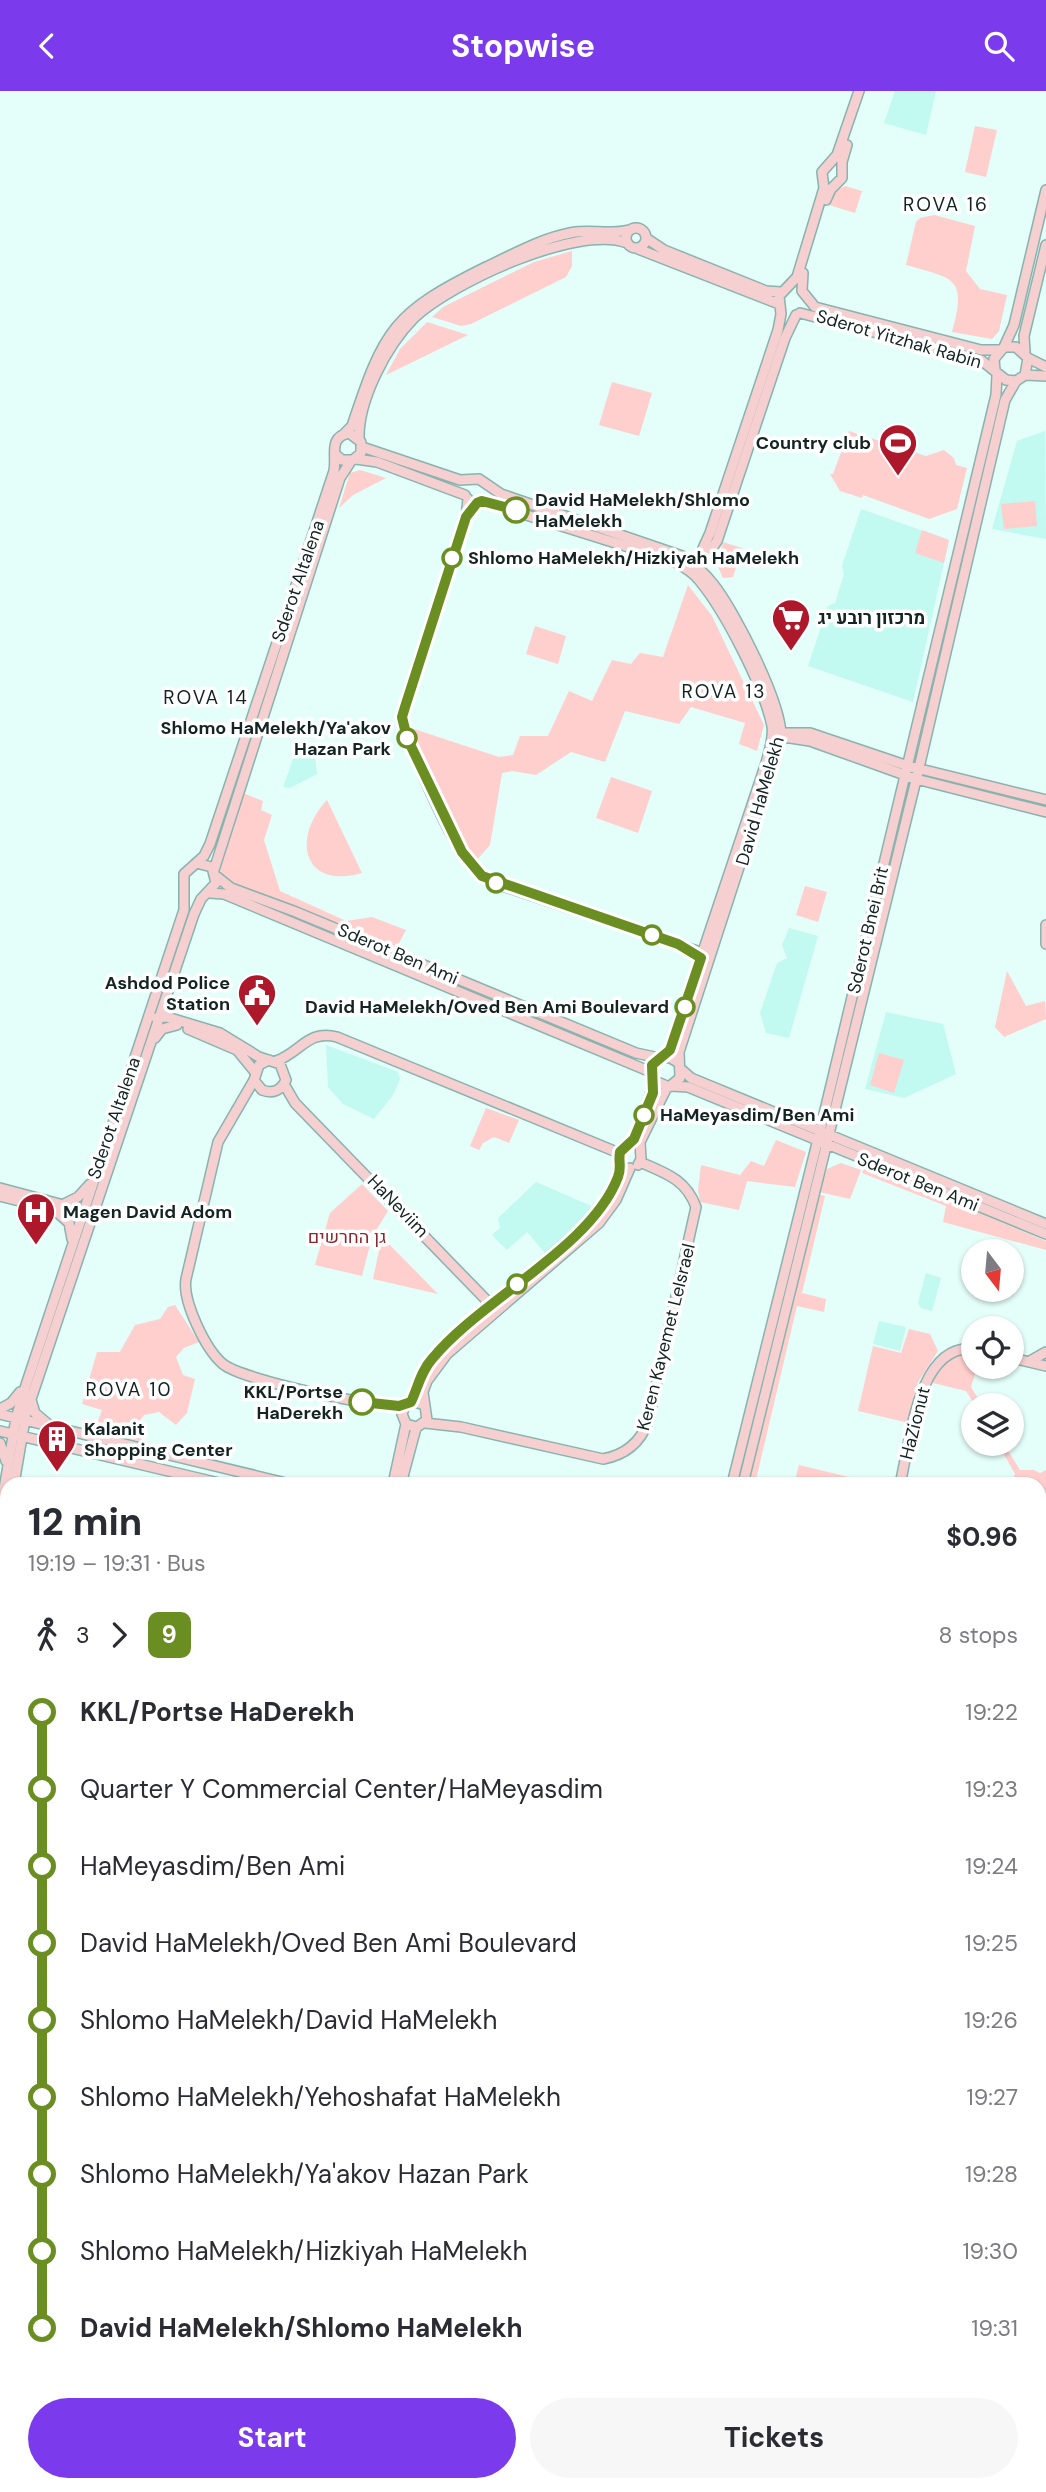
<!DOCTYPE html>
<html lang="en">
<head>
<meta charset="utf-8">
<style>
	:root { --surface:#fff; --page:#f7f7f7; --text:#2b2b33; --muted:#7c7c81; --accent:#7c3aed }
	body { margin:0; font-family:"DM Sans",Heebo,sans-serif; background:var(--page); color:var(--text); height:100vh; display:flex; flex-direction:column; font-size:26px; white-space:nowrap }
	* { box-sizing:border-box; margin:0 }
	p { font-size:23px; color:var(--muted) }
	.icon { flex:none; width:38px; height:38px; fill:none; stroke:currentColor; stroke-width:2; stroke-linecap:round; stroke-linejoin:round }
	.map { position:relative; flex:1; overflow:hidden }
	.side { position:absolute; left:0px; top:1386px; width:1046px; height:1015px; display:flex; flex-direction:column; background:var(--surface); border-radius:21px 21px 0 0; box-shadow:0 2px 5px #0004 }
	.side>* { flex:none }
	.badge { padding:0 14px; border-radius:10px; font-size:24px; line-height:46px }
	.needle { width:46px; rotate:164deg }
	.controls { position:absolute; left:961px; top:1148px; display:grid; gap:14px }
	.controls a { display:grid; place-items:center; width:63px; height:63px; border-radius:50%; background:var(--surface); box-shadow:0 2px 5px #0004; font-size:35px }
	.map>.badge { position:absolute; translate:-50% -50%; box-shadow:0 0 0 4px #fff }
	.legs { display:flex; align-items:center; gap:10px; height:77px; padding:0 28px; font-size:23px }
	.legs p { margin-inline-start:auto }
	.summary { display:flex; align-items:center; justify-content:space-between; height:119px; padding:0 28px }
	h1 { font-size:38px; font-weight:700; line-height:52px }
	.button { display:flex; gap:14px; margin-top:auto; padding:14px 28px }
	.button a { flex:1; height:80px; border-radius:42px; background:var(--accent); color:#fff; font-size:28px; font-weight:700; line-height:80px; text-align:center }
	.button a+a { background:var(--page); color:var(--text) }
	ul { padding:0 28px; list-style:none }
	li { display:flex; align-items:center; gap:24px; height:77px; font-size:26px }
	li i { display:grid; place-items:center; width:10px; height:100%; margin:0 9px; background:currentColor }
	li i::after { content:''; width:18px; height:18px; margin:-9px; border:5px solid; border-radius:50%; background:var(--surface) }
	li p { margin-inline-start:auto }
	li:first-child i { background:linear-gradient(#0000 50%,currentColor 0) }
	li:last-child i { background:linear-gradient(currentColor 50%,#0000 0) }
	header { display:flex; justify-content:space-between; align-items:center; height:91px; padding:0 28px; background:var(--accent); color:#fff; font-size:32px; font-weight:700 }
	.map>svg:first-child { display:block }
	.built { fill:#c2f9f1 }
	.green { fill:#fecfcd }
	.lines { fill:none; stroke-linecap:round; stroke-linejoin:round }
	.secondary-casing { stroke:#89b3ae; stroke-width:12 }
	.secondary { stroke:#f6cfd0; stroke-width:9 }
	.line-1-casing { stroke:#fff; stroke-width:16 }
	.line-1 { stroke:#6b8e23; stroke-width:10 }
	.stop-1-dot { fill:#fff; stroke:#6b8e23; stroke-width:3.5 }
	.labels { text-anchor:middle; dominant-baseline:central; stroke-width:7; stroke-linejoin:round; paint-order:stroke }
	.street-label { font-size:18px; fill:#132422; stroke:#fff }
	.poi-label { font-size:18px; font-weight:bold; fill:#132422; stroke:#fff; text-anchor:start }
	.stop-label { font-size:18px; font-weight:bold; fill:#132422; stroke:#fff; text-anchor:start }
	.park-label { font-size:18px; fill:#8d272d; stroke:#fff }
	.neighbourhood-label { font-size:19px; letter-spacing:2px; fill:#132422; stroke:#fff }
</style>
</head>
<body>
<header><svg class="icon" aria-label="back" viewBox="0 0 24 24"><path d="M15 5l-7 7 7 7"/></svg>Stopwise<svg class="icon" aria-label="search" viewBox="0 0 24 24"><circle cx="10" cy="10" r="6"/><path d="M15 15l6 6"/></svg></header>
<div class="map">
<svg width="1046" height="2401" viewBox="0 0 1046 2401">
	<rect width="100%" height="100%" fill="#e4fefa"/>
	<path class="built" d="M895,0H936L926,44L884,32Z
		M1045,340L1046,448L992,438L1017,350Z
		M861,418L949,449L913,611L808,575L828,515L835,512L844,483L842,475Z
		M296,660L315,666L317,683L290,697L283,696Z
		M789,837L818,845L789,947L766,942L760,922L777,872L787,867L782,854Z
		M886,921L943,933L956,983L904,1007L865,998Z
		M326,954L398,981L400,988L393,1004L374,1028L343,1013L328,996Z
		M536,1091L596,1117L545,1162L527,1141L507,1159L492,1144L500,1137L498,1127Z
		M926,1182L941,1187L932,1220L921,1217L918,1212Z
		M879,1230L906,1236L900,1260L873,1253Z
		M1040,1655L1046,1665V1844L1040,1848Z"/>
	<path class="green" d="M975,35L997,39L986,86L965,81Z
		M845,95L862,100L855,122L829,114L835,100Z
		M934,124L975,135L966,180L980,198L1007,204L999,240L992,248L952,241C967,186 955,188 906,174L916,131L920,127Z
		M572,160V175L566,186L471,233L461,235L432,226L443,216L534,171Z
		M427,231L468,244L386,284L400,258Z
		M612,291L652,302L639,345L599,334Z
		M849,340L926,365L944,359L954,367L956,374L967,377L957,418L929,428L863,404L862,407L840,400L830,383H833Z
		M360,379L386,387L353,404L339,417L350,382Z
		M1035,410L1037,435L1004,438L1001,413Z
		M922,439L949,449L944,472L915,462Z
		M723,451L742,457L733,486L723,487L717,473Z
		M688,494L712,525L764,634L757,660L739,653L745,632L691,616L679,633L625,620L605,671L571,661L536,684L512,680L502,682L490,754L475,771L411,637L499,666L513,664L520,645H548L569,600L592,610L612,569L631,573L640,562L663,566Z
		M535,535L566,545L558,573L526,563Z
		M611,686L652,700L638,742L596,727Z
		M243,702L263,710L261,719L272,724L264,749L280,800L346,830L372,826L406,839L397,856L225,791L217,772Z
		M327,709L362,782C303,799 291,747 327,709Z
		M805,795L827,801L818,831L796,824Z
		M1007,880L1026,915L1045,910L1046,928L1004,946L995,936Z
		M879,962L904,969L894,1002L870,994Z
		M486,1017L519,1029L509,1052L494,1046L483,1052L479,1059L470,1055Z
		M776,1049L806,1061L795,1096L747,1090L739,1119L700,1111L698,1099L701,1074L740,1084L751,1070L764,1075Z
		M841,1072L861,1079L850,1108L819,1101L827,1078Z
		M865,1074L1046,1150V1159L943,1131L946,1115L862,1082Z
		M362,1093L388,1120L372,1146L362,1185L315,1174L330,1122Z
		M817,1103L825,1105L802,1202L826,1208L824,1221L797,1215L755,1393H746Z
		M382,1146L438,1203L373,1188Z
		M175,1214L199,1251L184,1257L176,1266L183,1284L195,1288L187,1322L176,1334L159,1321L144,1324L139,1331L142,1351L95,1338L102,1319L82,1313L97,1261H120L135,1234L160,1228L168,1216Z
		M909,1238L930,1243L938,1260L918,1291L909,1332L858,1320L873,1255L901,1262Z
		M973,1262V1276H977L971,1296L982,1314H975L966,1300L929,1291C934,1270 954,1264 973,1262Z
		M998,1353H1004L1020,1379H1034L1040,1382L1046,1379V1401L1041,1410L1040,1393H1010L1015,1383Z
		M799,1374L853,1387L852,1393H794Z"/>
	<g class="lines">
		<g class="secondary-casing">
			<path id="secondary" d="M826,109L831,98L842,87V71L847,54
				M626 147a10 10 0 1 1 20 0a10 10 0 1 1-20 0Z
				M646,147L664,159L766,200L781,201
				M638,158L779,213
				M803,182L802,200L815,216L981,259H1000
				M800,222L981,269L1006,289L1016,290L1025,284L1028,267L1016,256H1004L994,268L995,279
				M1004,256L1014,234L1046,99
				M1025,261L1024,245L1046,154
				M1028,267L1046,276
				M1025,284L1046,285
				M345,342L352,335C384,238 393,222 486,176C514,163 540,148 570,142C590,138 610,144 629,139
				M359,348C358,309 387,254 414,227C451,192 577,133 627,152
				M362,356L460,389L479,388L501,403L682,465C694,473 705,482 714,494C735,521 783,614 781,647L679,961L680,987L669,996L655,990L651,978L657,969L669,966L679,972
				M356,368L377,371L465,404
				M468,408L466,427L403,626C408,657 450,749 470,773C478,783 488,789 500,794L706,863
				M482,410L673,470C682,475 692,480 699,489C725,520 764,596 772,635C774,647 769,660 766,672L670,959L665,965
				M694,477L710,442L778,239L781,223L779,205L797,186L824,97L822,81L837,64L859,0
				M697,479L717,450L785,247L796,224
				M777,642H810L908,675L1046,709
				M777,645L810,650L916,688L1046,721
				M214,779L340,387L351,370
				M216,785L231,797L296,821L636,962L659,967
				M210,802L224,803L651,981
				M1046,834V853
				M156,927L167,926L220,942L259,966L280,973L286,989C281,1000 272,1003 262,999L254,989L259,974L269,969
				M188,938L237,959L255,981
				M155,947L162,938L177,934
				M276,970C300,962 308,938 337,946L619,1062
				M682,979L691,987L1046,1133
				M254,989L218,1051L186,1188C182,1210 206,1259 223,1273C242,1289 379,1318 405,1315
				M284,993L295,1012L495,1218
				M672,995L688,996L1046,1143
				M619,1068L620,1059L634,1048L655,990
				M638,1074L641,1068L640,1051L667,996
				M0,1097L86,1120
				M0,1105L83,1126
				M64,1113L78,1106L90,1093
				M58,1122L69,1132L72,1148
				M1012,1267L1046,1275
				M1030,1270L1046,1261
				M31,1309L35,1322L48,1333
				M411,1311L423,1281L441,1258L593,1128L611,1103L622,1074
				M424,1314L413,1310L405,1315L402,1323L406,1333L417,1336L427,1329L423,1301L427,1290L447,1263L599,1132L616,1109L630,1077
				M0,1318L11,1312L20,1301
				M0,1323L290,1393
				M425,1332L461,1336L603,1368C625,1364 640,1352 648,1331L696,1116C686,1088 665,1082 640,1071
				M0,1340L223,1393
				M0,1352L6,1370
				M14,1393L26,1323L194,823L201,808L216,792L212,776L196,772
				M393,1393L406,1333
				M401,1393L416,1337
				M732,1393L820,1040L996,304L997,284
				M743,1393L918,681L1005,309L1016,290
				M900,1393C910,1353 917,1253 973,1258
				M0,1422L16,1327L26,1294L184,819V783L204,765L210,753L334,380C337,364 328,346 349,342L361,351V362L353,369H342L335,363
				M0,1489L7,1438
				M1040,1539L1046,1535
				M1040,1572L1046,1573
				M1040,1584L1046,1586
				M1040,1591L1046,1592
				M1040,1644L1046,1654
				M0,1910L7,1911
				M1040,1911H1046
				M0,1921L7,1922
				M1040,2001L1046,2003
				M1040,2012L1046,2013
				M0,2075L7,2076
				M905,2394L914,2401
				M916,2394L925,2401
				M171,2401L172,2394
				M491,2401L493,2394
				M502,2401L503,2394
				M756,2401L760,2394
				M764,2401L769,2394"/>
		</g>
		<use href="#secondary" class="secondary"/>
	</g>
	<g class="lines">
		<g class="line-1-casing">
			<path id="line-1" d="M362,1311L399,1315L411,1311C418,1296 421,1280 432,1268C481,1208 591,1157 618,1086C622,1076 618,1071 620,1061L634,1048L653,1002L652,974L670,959L701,867L678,853L482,785L462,761L407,647L402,626L405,616L466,426L477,412L482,410L516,419"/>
		</g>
		<use href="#line-1" class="line-1"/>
	</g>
	<defs>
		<g id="stadium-pin" transform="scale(2.0125)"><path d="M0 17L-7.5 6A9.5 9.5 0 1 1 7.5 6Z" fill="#ad182b" stroke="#fff"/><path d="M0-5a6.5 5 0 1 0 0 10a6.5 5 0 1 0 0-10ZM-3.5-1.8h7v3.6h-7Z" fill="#fff"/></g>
		<g id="supermarket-pin" transform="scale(2.0125)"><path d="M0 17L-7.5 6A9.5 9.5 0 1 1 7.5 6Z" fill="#ad182b" stroke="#fff"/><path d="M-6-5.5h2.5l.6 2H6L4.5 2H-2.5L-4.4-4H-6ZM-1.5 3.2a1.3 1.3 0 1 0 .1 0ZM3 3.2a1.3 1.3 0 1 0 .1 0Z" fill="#fff"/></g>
		<g id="civic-pin" transform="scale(2.0125)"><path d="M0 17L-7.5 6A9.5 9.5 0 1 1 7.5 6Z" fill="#ad182b" stroke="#fff"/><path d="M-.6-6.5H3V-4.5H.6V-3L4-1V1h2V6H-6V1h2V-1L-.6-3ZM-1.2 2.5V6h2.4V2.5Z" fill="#fff"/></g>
		<g id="hospital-pin" transform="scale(2.0125)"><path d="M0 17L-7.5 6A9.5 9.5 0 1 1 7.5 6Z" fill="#ad182b" stroke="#fff"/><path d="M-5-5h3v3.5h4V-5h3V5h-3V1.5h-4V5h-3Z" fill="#fff"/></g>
		<g id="building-pin" transform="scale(2.0125)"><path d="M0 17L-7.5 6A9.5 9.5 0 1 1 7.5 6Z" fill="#ad182b" stroke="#fff"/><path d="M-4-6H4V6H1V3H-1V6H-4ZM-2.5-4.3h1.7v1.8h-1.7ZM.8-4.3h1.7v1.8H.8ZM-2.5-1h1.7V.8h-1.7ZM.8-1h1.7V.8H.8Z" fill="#fff"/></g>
	</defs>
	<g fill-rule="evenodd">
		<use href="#stadium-pin" x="898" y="352"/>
		<use href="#supermarket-pin" x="791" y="527"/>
		<use href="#civic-pin" x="257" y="902"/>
		<use href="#hospital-pin" x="36" y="1121"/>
		<use href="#building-pin" x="57" y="1348"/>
	</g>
	<g class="stop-1-dot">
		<circle cx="516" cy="419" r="12"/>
		<circle cx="452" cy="467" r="9"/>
		<circle cx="407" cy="647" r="9"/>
		<circle cx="496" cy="792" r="9"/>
		<circle cx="652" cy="844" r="9"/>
		<circle cx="685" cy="916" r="9"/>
		<circle cx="644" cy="1024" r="9"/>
		<circle cx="517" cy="1193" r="9"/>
		<circle cx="362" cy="1311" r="12"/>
	</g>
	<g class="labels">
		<g class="street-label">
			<text transform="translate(899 248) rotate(16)">Sderot Yitzhak Rabin</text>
			<text transform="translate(298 490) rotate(-71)">Sderot Altalena</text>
			<text transform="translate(760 710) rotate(-74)">David HaMelekh</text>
			<text transform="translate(868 839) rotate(-77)">Sderot Bnei Brit</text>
			<text transform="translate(398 863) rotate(23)">Sderot Ben Ami</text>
			<text transform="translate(114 1027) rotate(-71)">Sderot Altalena</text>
			<text transform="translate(918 1091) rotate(22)">Sderot Ben Ami</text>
			<text transform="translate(398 1115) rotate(46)">HaNeviim</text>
			<text transform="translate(666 1246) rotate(-76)">Keren Kayemet LeIsrael</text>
			<text transform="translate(915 1332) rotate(-76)">HaZionut</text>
		</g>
		<g class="poi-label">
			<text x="871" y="352" text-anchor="end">Country club</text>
			<text x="818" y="527">מרכזון רובע יג</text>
			<text x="230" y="892" text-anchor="end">Ashdod Police<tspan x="230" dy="21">Station</tspan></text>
			<text x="63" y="1121">Magen David Adom</text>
			<text x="84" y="1338">Kalanit<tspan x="84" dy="21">Shopping Center</tspan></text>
		</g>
		<g class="stop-label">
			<text x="535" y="409">David HaMelekh/Shlomo<tspan x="535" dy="21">HaMelekh</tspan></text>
			<text x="468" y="467">Shlomo HaMelekh/Hizkiyah HaMelekh</text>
			<text x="391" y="637" text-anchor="end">Shlomo HaMelekh/Ya'akov<tspan x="391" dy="21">Hazan Park</tspan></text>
			<text x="669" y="916" text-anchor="end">David HaMelekh/Oved Ben Ami Boulevard</text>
			<text x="660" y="1024">HaMeyasdim/Ben Ami</text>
			<text x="343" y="1301" text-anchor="end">KKL/Portse<tspan x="343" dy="21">HaDerekh</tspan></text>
		</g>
		<g class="park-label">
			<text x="347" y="1146">גן החרשים</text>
		</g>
		<g class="neighbourhood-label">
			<text x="946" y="113">ROVA 16</text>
			<text x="724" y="600">ROVA 13</text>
			<text x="206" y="606">ROVA 14</text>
			<text x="129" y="1298">ROVA 10</text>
		</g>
	</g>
</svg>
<div class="controls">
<a><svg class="needle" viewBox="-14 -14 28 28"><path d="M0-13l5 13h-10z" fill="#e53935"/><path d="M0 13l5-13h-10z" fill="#7c7c81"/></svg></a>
<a><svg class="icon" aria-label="locate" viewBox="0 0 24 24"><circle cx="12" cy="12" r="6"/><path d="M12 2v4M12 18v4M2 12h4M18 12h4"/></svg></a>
<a><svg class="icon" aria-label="layers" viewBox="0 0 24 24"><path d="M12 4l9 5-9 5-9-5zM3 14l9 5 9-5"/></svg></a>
</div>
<section class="side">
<div class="summary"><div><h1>12 min</h1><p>19:19 – 19:31 · Bus</p></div><b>$0.96</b></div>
<div class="legs"><svg class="icon" aria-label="walk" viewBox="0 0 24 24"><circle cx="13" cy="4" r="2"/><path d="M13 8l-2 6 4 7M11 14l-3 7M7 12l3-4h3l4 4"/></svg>3<svg class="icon" aria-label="forward" viewBox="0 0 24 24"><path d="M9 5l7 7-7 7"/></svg><b class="badge" style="background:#6b8e23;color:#fff">9</b><p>8 stops</p></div>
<ul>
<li><i style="color:#6b8e23"></i><b>KKL/Portse HaDerekh</b><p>19:22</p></li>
<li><i style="color:#6b8e23"></i><span>Quarter Y Commercial Center/HaMeyasdim</span><p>19:23</p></li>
<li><i style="color:#6b8e23"></i><span>HaMeyasdim/Ben Ami</span><p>19:24</p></li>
<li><i style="color:#6b8e23"></i><span>David HaMelekh/Oved Ben Ami Boulevard</span><p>19:25</p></li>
<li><i style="color:#6b8e23"></i><span>Shlomo HaMelekh/David HaMelekh</span><p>19:26</p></li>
<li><i style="color:#6b8e23"></i><span>Shlomo HaMelekh/Yehoshafat HaMelekh</span><p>19:27</p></li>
<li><i style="color:#6b8e23"></i><span>Shlomo HaMelekh/Ya'akov Hazan Park</span><p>19:28</p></li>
<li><i style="color:#6b8e23"></i><span>Shlomo HaMelekh/Hizkiyah HaMelekh</span><p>19:30</p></li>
<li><i style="color:#6b8e23"></i><b>David HaMelekh/Shlomo HaMelekh</b><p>19:31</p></li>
</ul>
<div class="button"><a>Start</a><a>Tickets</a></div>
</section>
</div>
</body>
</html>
